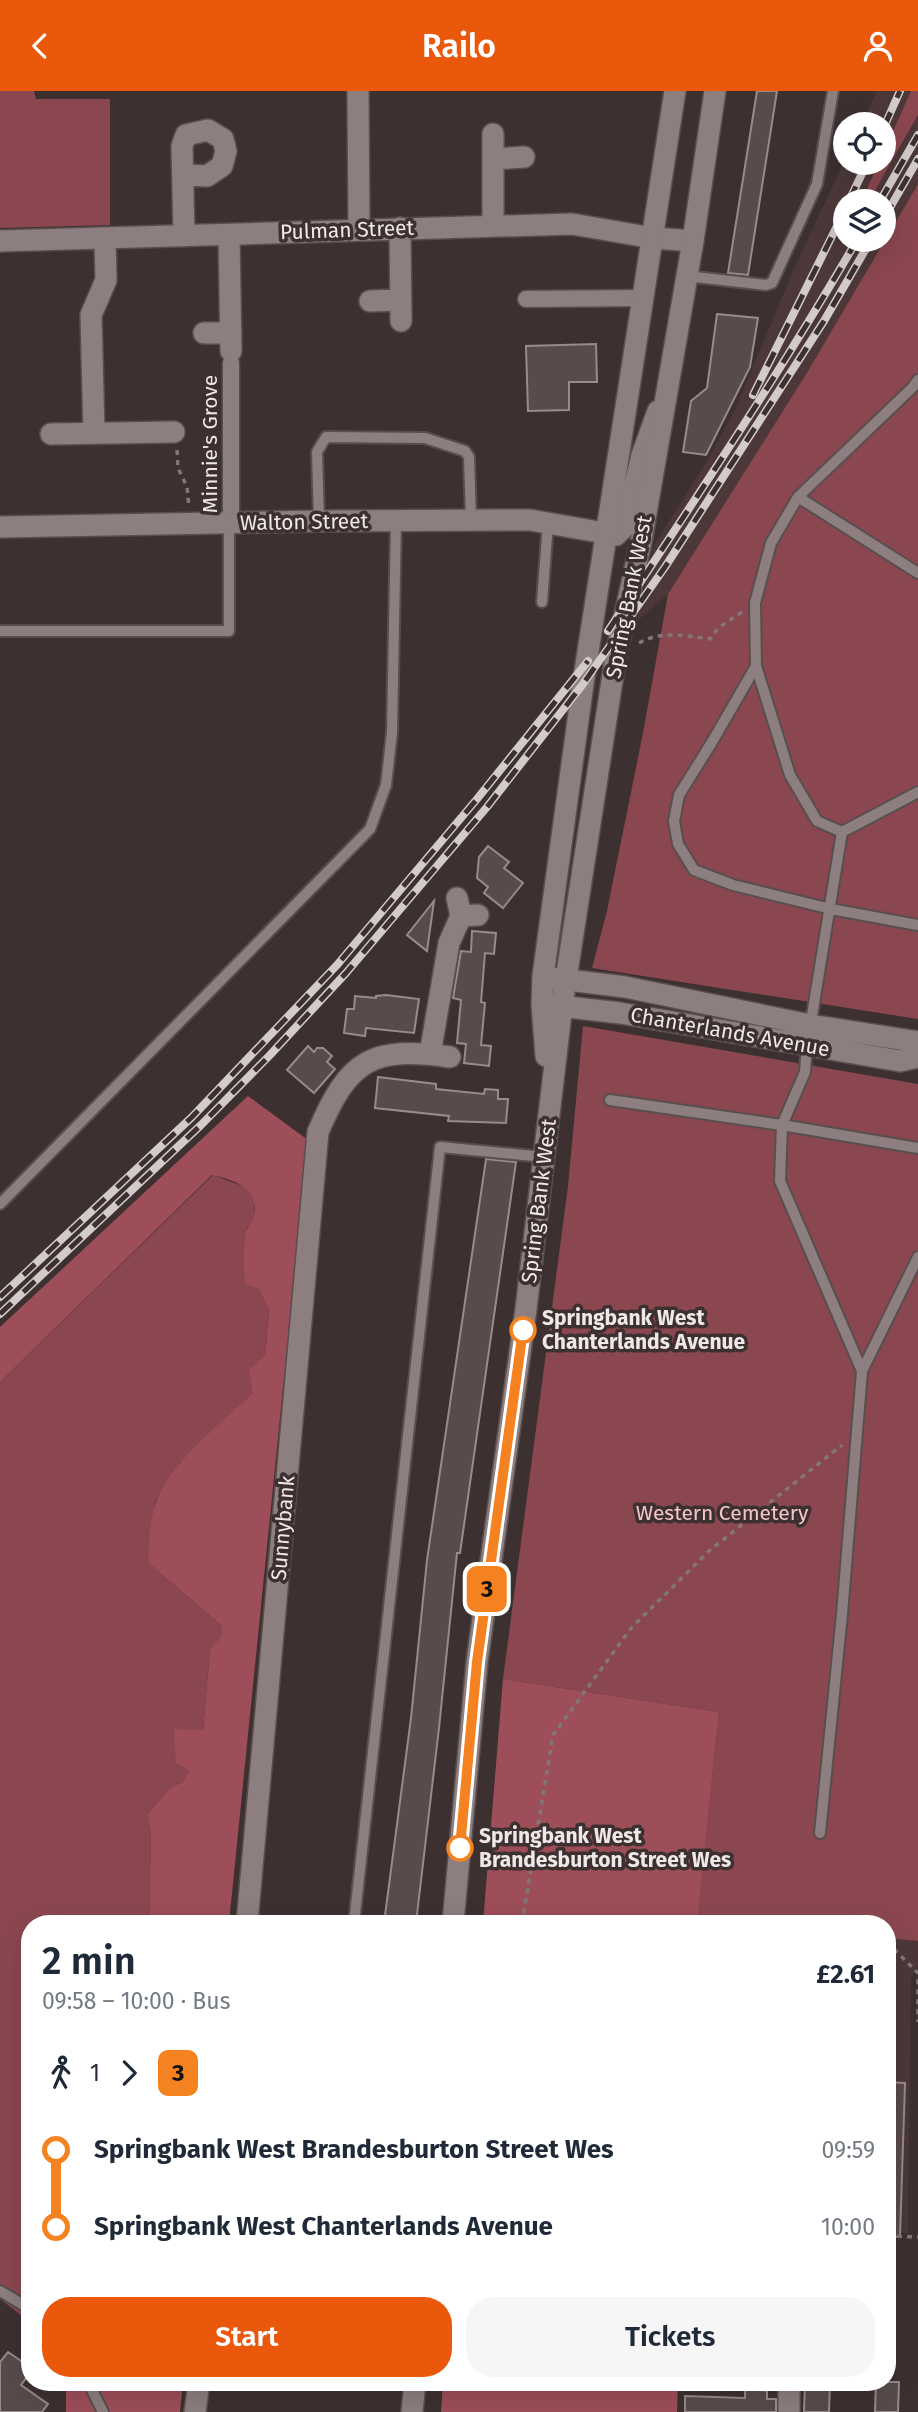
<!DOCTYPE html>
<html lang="en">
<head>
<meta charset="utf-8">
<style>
	:root { --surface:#fff; --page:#f6f6f7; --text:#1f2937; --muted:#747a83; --accent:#ea580c }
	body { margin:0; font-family:"Fira Sans",sans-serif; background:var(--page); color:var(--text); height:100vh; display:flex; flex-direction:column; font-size:26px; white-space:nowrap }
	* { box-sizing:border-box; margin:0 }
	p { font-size:23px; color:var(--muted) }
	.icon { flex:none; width:38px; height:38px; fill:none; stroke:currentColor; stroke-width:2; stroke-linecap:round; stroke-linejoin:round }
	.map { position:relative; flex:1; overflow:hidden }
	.sheet { position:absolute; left:21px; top:1824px; width:875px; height:476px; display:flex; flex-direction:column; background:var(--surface); border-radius:28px; box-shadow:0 7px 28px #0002 }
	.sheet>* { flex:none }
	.badge { padding:0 14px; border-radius:10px; font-size:24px; line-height:46px }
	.fabs { position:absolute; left:833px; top:21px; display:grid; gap:14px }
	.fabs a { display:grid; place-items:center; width:63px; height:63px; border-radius:50%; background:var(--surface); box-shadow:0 7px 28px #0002; font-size:35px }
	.map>.badge { position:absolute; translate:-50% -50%; box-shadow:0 0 0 4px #fff }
	.legs { display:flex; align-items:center; gap:10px; height:77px; padding:0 21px; font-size:23px }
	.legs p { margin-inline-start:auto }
	.overview { display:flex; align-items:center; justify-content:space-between; height:119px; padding:0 21px }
	h1 { font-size:38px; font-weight:600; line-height:52px }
	.action { display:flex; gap:14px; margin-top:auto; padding:14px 21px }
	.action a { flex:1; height:80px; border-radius:28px; background:var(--accent); color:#fff; font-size:28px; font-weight:600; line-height:80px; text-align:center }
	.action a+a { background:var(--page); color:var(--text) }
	ul { padding:0 21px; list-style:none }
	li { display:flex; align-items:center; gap:24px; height:77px; font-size:26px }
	li i { display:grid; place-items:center; width:10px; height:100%; margin:0 9px; background:currentColor }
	li i::after { content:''; width:18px; height:18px; margin:-9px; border:5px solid; border-radius:50%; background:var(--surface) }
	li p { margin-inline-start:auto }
	li:first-child i { background:linear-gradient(#0000 50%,currentColor 0) }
	li:last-child i { background:linear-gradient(currentColor 50%,#0000 0) }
	header { display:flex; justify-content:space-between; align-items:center; height:91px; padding:0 21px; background:var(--accent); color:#fff; font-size:32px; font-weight:600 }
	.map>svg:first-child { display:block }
	.built { fill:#4c3839 }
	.green { fill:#8b474f }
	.forest { fill:#9d4e58 }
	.building { fill:#584b4b; stroke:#9a8a8b; stroke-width:2 }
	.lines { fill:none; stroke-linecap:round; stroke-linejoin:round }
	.service-casing { stroke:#594e4f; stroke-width:14 }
	.pedestrian-casing { stroke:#594e4f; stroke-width:19 }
	.minor-casing { stroke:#594e4f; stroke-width:24 }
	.tertiary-casing { stroke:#594e4f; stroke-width:24 }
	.path { stroke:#827778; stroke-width:3.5; stroke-dasharray:5 5; stroke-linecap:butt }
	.service { stroke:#8d7e7f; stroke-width:10 }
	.pedestrian { stroke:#8d7e7f; stroke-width:16 }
	.minor { stroke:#8d7e7f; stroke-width:21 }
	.tertiary { stroke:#8d7e7f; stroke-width:21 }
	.rail-casing { stroke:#d3caca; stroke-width:8 }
	.rail { stroke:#3d3031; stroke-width:5; stroke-dasharray:16; stroke-linecap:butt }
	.line-1-casing { stroke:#fff; stroke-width:16 }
	.line-1 { stroke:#f58220; stroke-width:10 }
	.stop-1-dot { fill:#fff; stroke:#f58220; stroke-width:3.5 }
	.labels { text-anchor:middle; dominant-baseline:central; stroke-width:7; stroke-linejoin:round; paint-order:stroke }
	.street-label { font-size:21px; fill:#f0e8e8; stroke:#3d3031 }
	.stop-label { font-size:21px; font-weight:bold; fill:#f0e8e8; stroke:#3d3031; text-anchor:start }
	.park-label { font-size:21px; fill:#f4c5c8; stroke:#3d3031 }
</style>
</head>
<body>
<header><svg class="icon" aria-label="back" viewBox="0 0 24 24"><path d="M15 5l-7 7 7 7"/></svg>Railo<svg class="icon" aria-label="person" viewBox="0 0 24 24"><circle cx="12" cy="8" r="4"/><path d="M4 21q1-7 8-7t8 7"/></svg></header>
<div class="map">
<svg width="918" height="2321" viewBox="0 0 918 2321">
	<rect width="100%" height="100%" fill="#3d3031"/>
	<path class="built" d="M877,0H911L884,60V33H862Z
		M918,24V93L808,280L668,503L637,530L654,454L704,375L735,319L796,173L845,69V72H879L868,95L865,110H845V149H884V110H869Z
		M887,1847L918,1850V1875L911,1887L908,2142L887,2141Z"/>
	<path class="green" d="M0,0H34L36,8H110V134L0,137Z
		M911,0H918V24L869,110H865L868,95L879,72H884V60Z
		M918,93V928L592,877L607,820L643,642L668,503L808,280Z
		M583,935L918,993V1850L887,1847V1832H752L697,1826L719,1621L503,1588L568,1095Z
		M213,1084L245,1096L254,1106V1125L247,1137L259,1197L269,1219L265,1265L254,1302L179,1373L156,1410L148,1472L221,1534L224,1544L210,1558L203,1639H174L189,1679L183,1691L171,1696L147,1723L151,1741L149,1832H30V2231L0,2208V1291Z"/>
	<path class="forest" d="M248,1005L308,1049L229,1832H149L151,1741L147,1723L171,1696L183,1691L189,1679L176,1672L174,1638L203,1639L210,1558L223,1544L221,1534L148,1472C149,1452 149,1432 156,1412C170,1370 222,1332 253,1302L249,1279L265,1265L269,1219L259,1198L245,1193C244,1176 242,1156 247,1139C248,1133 253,1129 254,1124C259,1097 234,1089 212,1084L0,1291V1236Z
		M503,1588L719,1621L697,1832H483Z
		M66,2291H183L180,2321H66Z
		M443,2291H678L677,2321H441Z"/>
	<path class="building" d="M757,0H777L748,184L728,182Z
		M717,223L758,227L750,276L706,364L683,361L691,310L707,297Z
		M596,253L597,291H569V319L528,320L526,255Z
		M488,755L509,771L504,777L523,792L503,817L484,802L488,796L477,787L479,766Z
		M434,810L427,860L407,844Z
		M472,840L496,842L494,863L485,862L481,911L485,912L481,954L491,955L489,975L464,972L466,953L457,952L461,909L453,907L461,860L471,861Z
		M386,904L419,908L414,942L366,937L365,945L344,942L347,918H354L355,905L376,907V905Z
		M308,955L314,961L317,957H323L332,965L327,971L335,978L314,1002L287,979Z
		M378,986L436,993V998L484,1003L485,998L498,999V1008H508L506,1032L448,1030L449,1025L375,1017Z
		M486,1068L516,1071L460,1462H457L439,1637L416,1832H384L411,1627L427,1469Z
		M887,1991L905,1992L900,2146L887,2145Z
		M8,2261L30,2276V2282L21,2294L48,2313L42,2321H0V2271Z
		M745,2291H767V2308H776V2321H685V2305L745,2307Z
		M805,2291H830L829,2321H804Z
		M876,2291H899L898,2321H875Z"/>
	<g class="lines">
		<g class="service-casing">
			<path id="service" d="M686,185L766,194L772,192L817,93L833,0
				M918,289L913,296L798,406L771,452L755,512L756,575L712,651L679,704L674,730L678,753L694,779L733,794L831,818L918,834
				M798,406L918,482
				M319,430L317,361L326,346L425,347L465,360L469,366L471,429
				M542,511L548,432
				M0,540H229V433
				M756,575L790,684L817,730L842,741L918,701
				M810,937L842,741
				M807,953L805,981L782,1034L918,1057
				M610,1009L782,1034L780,1090L862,1280L842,1523L820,1742
				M0,1113L370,738L386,694L392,641L396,429
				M862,1280L918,1166
				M354,1832L440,1056L544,1066
				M0,2200L30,2218
				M88,2291L103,2321"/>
		</g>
		<g class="pedestrian-casing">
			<path id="pedestrian" d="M526,208L643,207
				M231,272V433"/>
		</g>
		<g class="minor-casing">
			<path id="minor" d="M358,0L359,139
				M493,43V134
				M494,68L524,66
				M183,84L207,85L222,75L226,60L223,48L208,39L186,44L182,55L184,145
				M400,137L401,230
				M229,144L231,260
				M0,150L572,133L653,147L693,150
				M370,210L400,209
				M204,242H231
				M94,342L91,224L106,189L105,147
				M51,343L174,341
				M0,436L319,430L530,429L616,444L625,435L642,364L658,320
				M457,807L461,825L478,824
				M430,963L449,852L461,825
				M247,1832L318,1041C349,968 372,955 450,966
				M195,2321L199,2291
				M789,2321V2291"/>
		</g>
		<g class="tertiary-casing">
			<path id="tertiary" d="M552,887L625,896L810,934L918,951
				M550,914L620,922L900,970L918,966
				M546,965L542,914L543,885L583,593L675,0
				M453,1832L477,1571L526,1218L562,914L616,564L641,451L693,150L715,0
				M412,2321L415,2291"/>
		</g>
		<path class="path" d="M177,359L178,377L187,396L189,416
			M639,552C661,539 687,545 710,548L718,537L742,521
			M522,1832L553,1644L632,1536L709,1460L842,1354
			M887,1851L918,1882V1931
			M887,2145L918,2146
			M691,2295L770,2299"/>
		<use href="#service" class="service"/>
		<use href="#pedestrian" class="pedestrian"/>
		<use href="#minor" class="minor"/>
		<use href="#tertiary" class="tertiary"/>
		<g class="rail-casing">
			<path id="rail" d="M884,36L900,0
				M849,110L867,72
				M880,110L918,44
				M884,127L918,68
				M753,304L845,119
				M608,540C694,410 779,284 857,149
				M0,1206L192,1026L337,874L477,708L588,570
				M0,1223L201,1034L270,964L346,882L487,716L583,593L665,476L824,230L871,149"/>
		</g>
		<use href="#rail" class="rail"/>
	</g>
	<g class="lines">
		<g class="line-1-casing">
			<path id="line-1" d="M460,1757L477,1571L523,1239"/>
		</g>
		<use href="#line-1" class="line-1"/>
	</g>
	<g class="stop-1-dot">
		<circle cx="523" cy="1239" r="12"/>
		<circle cx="460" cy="1757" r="12"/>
	</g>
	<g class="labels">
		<g class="street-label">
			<text transform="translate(347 139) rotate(-2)">Pulman Street</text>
			<text transform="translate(210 353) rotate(-90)">Minnie's Grove</text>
			<text transform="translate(304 431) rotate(-1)">Walton Street</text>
			<text transform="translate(629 506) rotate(-79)">Spring Bank West</text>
			<text transform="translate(730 941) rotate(10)">Chanterlands Avenue</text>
			<text transform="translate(539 1110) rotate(-83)">Spring Bank West</text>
			<text transform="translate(283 1437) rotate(-85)">Sunnybank</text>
		</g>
		<g class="stop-label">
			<text x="542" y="1227">Springbank West<tspan x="542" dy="24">Chanterlands Avenue</tspan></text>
			<text x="479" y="1745">Springbank West<tspan x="479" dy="24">Brandesburton Street Wes</tspan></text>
		</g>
		<g class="park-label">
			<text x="722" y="1422">Western Cemetery</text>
		</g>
	</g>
</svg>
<div class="fabs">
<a><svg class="icon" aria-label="locate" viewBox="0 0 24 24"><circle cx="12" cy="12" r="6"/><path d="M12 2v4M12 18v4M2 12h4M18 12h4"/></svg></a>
<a><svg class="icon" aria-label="layers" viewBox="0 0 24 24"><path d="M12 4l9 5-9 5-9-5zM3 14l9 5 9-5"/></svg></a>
</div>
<b class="badge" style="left:487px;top:1498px;background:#f58220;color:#111">3</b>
<section class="sheet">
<div class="overview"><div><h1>2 min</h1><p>09:58 – 10:00 · Bus</p></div><b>£2.61</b></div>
<div class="legs"><svg class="icon" aria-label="walk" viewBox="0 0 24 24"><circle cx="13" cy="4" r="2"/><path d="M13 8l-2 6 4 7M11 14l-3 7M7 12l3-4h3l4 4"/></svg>1<svg class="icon" aria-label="forward" viewBox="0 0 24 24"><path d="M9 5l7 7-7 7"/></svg><b class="badge" style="background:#f58220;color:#111">3</b></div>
<ul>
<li><i style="color:#f58220"></i><b>Springbank West Brandesburton Street Wes</b><p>09:59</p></li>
<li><i style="color:#f58220"></i><b>Springbank West Chanterlands Avenue</b><p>10:00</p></li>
</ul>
<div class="action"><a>Start</a><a>Tickets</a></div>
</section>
</div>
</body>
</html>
